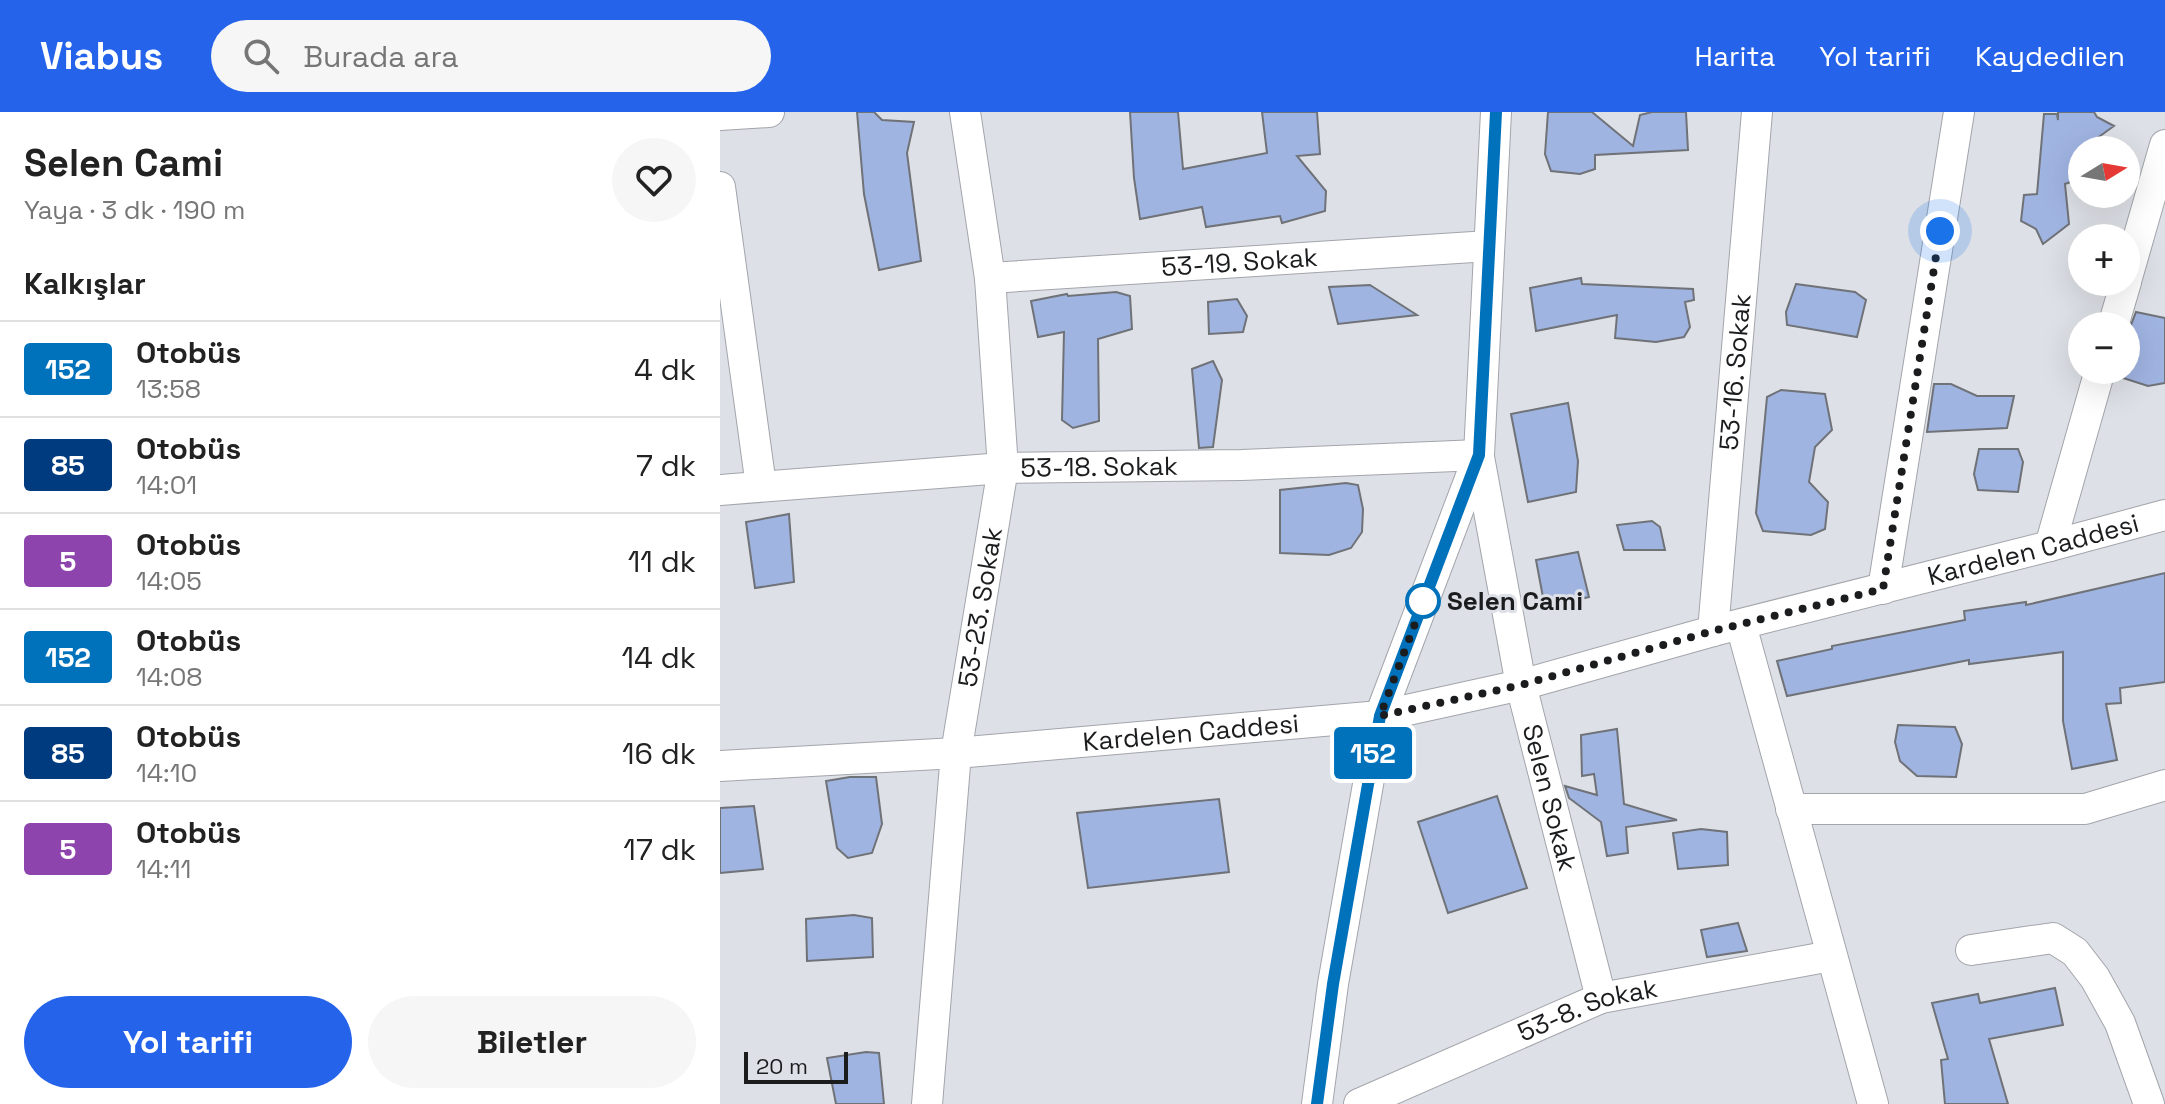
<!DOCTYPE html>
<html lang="tr">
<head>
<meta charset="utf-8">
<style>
	:root { --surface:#fff; --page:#f6f6f6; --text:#222; --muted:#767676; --line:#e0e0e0; --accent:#2563eb }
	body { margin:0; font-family:"Space Grotesk",sans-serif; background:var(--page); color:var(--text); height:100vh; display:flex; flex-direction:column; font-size:30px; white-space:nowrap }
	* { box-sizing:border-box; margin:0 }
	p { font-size:26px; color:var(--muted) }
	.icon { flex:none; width:44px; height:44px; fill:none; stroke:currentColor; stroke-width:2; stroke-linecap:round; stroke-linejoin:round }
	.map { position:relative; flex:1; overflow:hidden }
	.details { display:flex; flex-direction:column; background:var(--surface); width:720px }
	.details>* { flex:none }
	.badge { padding:0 16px; border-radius:6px; font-size:28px; line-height:52px }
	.needle { width:52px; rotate:79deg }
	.fabs { position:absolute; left:1348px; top:24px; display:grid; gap:16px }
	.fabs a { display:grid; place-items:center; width:72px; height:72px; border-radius:50%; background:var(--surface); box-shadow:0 8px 32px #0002; font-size:40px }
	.scale { position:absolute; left:24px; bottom:20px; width:104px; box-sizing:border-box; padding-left:8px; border:4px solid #1b1c1e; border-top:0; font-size:22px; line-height:28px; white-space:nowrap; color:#1b1c1e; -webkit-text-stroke:6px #dde0e6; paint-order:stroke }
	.you { position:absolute; width:40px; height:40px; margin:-20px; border:6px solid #fff; border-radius:50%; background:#1a73e8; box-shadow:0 0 0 12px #1a73e833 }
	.map>.badge { position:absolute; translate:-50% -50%; box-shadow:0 0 0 4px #fff }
	h2 { padding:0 24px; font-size:30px; line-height:72px }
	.round { display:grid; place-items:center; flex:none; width:84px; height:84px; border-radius:42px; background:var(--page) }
	.headline { display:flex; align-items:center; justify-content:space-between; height:136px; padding:0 24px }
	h1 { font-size:38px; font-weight:700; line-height:60px }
	.primary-button { display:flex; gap:16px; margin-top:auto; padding:16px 24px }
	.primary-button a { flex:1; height:92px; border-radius:48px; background:var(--accent); color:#fff; font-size:32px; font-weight:700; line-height:92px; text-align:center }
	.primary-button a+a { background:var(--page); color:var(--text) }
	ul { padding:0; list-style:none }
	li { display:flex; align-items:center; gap:24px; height:96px; padding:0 24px; border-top:2px solid var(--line) }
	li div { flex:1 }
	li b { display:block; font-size:30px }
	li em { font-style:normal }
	li .badge { min-width:88px; font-weight:700; text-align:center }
	header { display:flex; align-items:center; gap:48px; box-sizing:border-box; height:112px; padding:0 40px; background:var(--accent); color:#fff }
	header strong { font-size:38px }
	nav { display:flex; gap:44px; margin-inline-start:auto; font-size:28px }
	.search { width:560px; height:72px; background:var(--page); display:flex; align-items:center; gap:20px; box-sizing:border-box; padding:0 28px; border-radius:44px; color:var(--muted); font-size:30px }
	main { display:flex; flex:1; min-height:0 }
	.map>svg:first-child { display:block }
	.building { fill:#a0b4e2; stroke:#6f7277; stroke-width:2 }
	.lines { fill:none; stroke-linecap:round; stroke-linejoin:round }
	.minor-casing { stroke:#a2a5ab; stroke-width:32 }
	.minor { stroke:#fff; stroke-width:30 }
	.line-casing { stroke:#fff; stroke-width:18 }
	.line { stroke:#0072bc; stroke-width:12 }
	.walk { stroke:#1b1c1e; stroke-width:8; stroke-dasharray:0 14.4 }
	.stop-dot { fill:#fff; stroke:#0072bc; stroke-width:4 }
	.labels { text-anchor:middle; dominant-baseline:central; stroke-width:6; stroke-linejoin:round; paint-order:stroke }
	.street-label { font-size:26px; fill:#1b1c1e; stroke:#dde0e6 }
	.stop-label { font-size:26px; font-weight:bold; fill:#1b1c1e; stroke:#dde0e6; text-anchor:start }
</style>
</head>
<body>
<header>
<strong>Viabus</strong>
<div class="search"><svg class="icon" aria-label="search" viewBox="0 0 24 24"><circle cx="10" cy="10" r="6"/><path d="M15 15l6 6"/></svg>Burada ara</div>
<nav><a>Harita</a><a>Yol tarifi</a><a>Kaydedilen</a></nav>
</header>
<main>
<section class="details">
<div class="headline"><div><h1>Selen Cami</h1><p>Yaya · 3 dk · 190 m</p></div><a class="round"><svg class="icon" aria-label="heart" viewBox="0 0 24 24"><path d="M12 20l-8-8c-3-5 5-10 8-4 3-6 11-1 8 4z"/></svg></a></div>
<h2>Kalkışlar</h2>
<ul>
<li><span class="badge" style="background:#0072bc;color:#fff">152</span><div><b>Otobüs</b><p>13:58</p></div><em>4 dk</em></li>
<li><span class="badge" style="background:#003b80;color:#fff">85</span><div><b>Otobüs</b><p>14:01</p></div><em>7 dk</em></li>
<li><span class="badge" style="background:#8e44ad;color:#fff">5</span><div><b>Otobüs</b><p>14:05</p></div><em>11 dk</em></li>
<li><span class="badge" style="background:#0072bc;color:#fff">152</span><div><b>Otobüs</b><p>14:08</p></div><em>14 dk</em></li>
<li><span class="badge" style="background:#003b80;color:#fff">85</span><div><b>Otobüs</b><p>14:10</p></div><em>16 dk</em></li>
<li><span class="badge" style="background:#8e44ad;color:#fff">5</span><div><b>Otobüs</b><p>14:11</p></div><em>17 dk</em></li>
</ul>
<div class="primary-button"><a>Yol tarifi</a><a>Biletler</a></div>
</section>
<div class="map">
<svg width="1445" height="992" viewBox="0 0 1445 992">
	<rect width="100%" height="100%" fill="#dde0e6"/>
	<path class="building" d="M137,0H154L162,8L194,10L187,41L201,149L159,158L144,82Z
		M410,0H458L463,57L547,41L542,0H597L600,42L577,44L606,79L605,99L562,111L560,104L486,115L482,95L420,107L414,66Z
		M828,0H872L913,34L920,3L932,0H966L968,38L875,43V57L860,62L831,59L825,42Z
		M1338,0H1374L1377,5L1394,14L1362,37V66L1345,72L1349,112L1323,132L1316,117L1301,109L1304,83L1317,82L1324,2H1337L1338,8Z
		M861,166L862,172L973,177L974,188L965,190L970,215L964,225L936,230L895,226L897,203L816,219L810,176Z
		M1076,172L1135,180L1146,188L1137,225L1067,213L1066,200Z
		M650,173L697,203L618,212L609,175Z
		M396,180L410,184L412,217L378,227L379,309L353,316L342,308L344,220L318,225L311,189L347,182L348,184Z
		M517,187L527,204L523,220L489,222L488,190Z
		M1416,200L1445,206V271L1428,274L1397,264L1398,258H1406V226Z
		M493,249L502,268L493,335L479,336L472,257Z
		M1214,272H1231L1257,284H1294L1287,316L1207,320Z
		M1061,278L1105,282L1112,318L1095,335L1089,370L1108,390L1105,417L1091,423L1043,419L1036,401L1047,285Z
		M848,291L858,349L856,380L808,390L791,302Z
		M1259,337H1298L1303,350L1298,380L1258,378L1254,362Z
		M626,371L638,373L643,397L642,420L631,436L609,443L560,441V378Z
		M69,402L74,470L35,476L26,410Z
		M932,409L940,415L945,438H904L897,413Z
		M858,440L869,485L825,496L816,448Z
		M1445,461V570L1400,576L1401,591L1386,592L1397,648L1352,657L1343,609V540L1249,552V548L1067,584L1057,549L1112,537V534L1245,508L1244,499L1306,490V493Z
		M1178,613L1235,615L1242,632L1236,665L1197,664L1180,649L1175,630Z
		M897,617L904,692L957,708L906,715L908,741L887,744L881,710L849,686L845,674L877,683L874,662L862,664L861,623Z
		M130,665H156L162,712L152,741L128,746L117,736L106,669Z
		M777,684L807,776L728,801L698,710Z
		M499,687L509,760L368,776L357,701Z
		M34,694L43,757L0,761V696Z
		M981,717L1007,720L1008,753L958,757L953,721Z
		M134,803L152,806L153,845L87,849L86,807Z
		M1018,811L1027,839L987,845L981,818Z
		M1335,876L1343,913L1269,927L1288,992H1225L1221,948L1228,947L1212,891L1258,882L1260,891Z
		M146,940L159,941L164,992H116L107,946Z"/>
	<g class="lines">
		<g class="minor-casing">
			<g id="minor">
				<path d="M0,3L49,0"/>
				<path d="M0,75L41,374"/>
				<path id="s1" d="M270,166L769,134"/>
				<path d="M1406,169L1445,33"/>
				<path d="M1393,214L1406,170"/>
				<path id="s2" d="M759,345L801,573L881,886"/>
				<path id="s3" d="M0,378L283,356L522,353L759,343"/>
				<path d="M1330,434L1380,258"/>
				<path d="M1163,477L1239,0"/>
				<path d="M1021,513L1153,992"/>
				<path id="s4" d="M993,519L1037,0"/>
				<path id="s5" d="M0,654L236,641L660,604L801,573L993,519L1330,434L1445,403"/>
				<path d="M1071,697H1365L1445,673"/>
				<path d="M1251,838L1333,826L1355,840L1375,866L1400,911L1429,992"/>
				<path id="s6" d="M207,992L236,641L283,356L270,166L245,0"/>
				<path d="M597,992L613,872L660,604L759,343L776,0"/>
				<path id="s7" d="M639,992L881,886L1111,844"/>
			</g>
		</g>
		<use href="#minor" class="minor"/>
	</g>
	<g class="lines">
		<g class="line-casing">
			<path id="line" d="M597,992L613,872L660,604L759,343L776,0"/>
		</g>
		<use href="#line" class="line"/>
		<path class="walk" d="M703,489L704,488L660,604L801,573L993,519L1163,477L1220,119"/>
	</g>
	<circle class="stop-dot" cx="703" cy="489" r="16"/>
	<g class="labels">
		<g class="street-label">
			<text stroke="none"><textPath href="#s1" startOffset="250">53-19. Sokak</textPath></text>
			<text stroke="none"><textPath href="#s4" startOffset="260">53-16. Sokak</textPath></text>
			<text stroke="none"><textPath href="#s3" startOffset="380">53-18. Sokak</textPath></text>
			<text stroke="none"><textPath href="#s5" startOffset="1336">Kardelen Caddesi</textPath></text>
			<text stroke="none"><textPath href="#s6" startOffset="500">53-23. Sokak</textPath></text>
			<text stroke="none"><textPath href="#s5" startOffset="472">Kardelen Caddesi</textPath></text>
			<text stroke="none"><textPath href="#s2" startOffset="348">Selen Sokak</textPath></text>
			<text stroke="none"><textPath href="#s7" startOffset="248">53-8. Sokak</textPath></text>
		</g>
		<g class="stop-label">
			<text x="727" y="489">Selen Cami</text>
		</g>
	</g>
</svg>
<div class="fabs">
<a><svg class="needle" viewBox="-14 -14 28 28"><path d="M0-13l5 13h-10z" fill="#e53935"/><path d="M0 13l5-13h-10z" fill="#767676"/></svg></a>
<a>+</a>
<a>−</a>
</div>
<div class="scale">20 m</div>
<div class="you" style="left:1220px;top:119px"></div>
<b class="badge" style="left:653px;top:641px;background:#0072bc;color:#fff">152</b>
</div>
</main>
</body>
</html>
